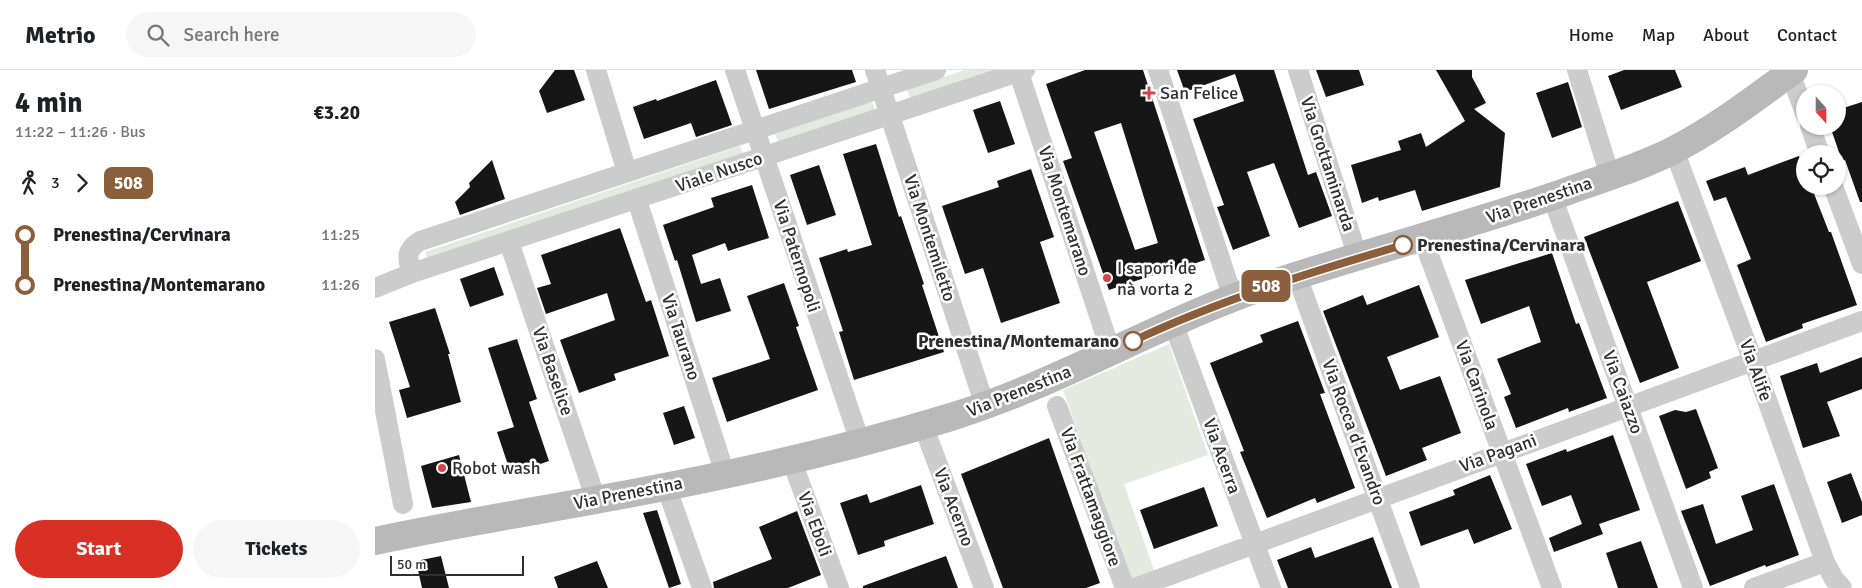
<!DOCTYPE html>
<html lang="en">
<head>
<meta charset="utf-8">
<style>
	:root { --surface:#fff; --page:#f6f6f6; --text:#202124; --muted:#757577; --line:#e0e0e0; --accent:#d93025 }
	body { margin:0; font-family:Signika,sans-serif; background:var(--page); color:var(--text); height:100vh; display:flex; flex-direction:column; font-size:19px; white-space:nowrap }
	* { box-sizing:border-box; margin:0 }
	p { font-size:16px; color:var(--muted) }
	.icon { flex:none; width:28px; height:28px; fill:none; stroke:currentColor; stroke-width:2; stroke-linecap:round; stroke-linejoin:round }
	.map { position:relative; flex:1; overflow:hidden }
	.panel { display:flex; flex-direction:column; background:var(--surface); width:375px }
	.panel>* { flex:none }
	.badge { padding:0 10px; border-radius:8px; font-size:18px; line-height:32px }
	.needle { width:32px; rotate:159deg }
	.fabs { position:absolute; left:1421px; top:15px; display:grid; gap:10px }
	.fabs a { display:grid; place-items:center; width:50px; height:50px; border-radius:50%; background:var(--surface); box-shadow:0 1px 4px #0004; font-size:25px }
	.scale { position:absolute; left:15px; bottom:12px; width:134px; box-sizing:border-box; padding-left:5px; border:2px solid #2f2f2f; border-top:0; font-size:14px; line-height:18px; white-space:nowrap; color:#2f2f2f; -webkit-text-stroke:4px #fff; paint-order:stroke }
	.map>.badge { position:absolute; translate:-50% -50%; box-shadow:0 0 0 2px #fff }
	.legs { display:flex; align-items:center; gap:8px; height:55px; padding:0 15px; font-size:16px }
	.legs p { margin-inline-start:auto }
	.overview { display:flex; align-items:center; justify-content:space-between; height:85px; padding:0 15px }
	h1 { font-size:28px; font-weight:800; line-height:38px }
	.action { display:flex; gap:10px; margin-top:auto; padding:10px 15px }
	.action a { flex:1; height:58px; border-radius:30px; background:var(--accent); color:#fff; font-size:20px; font-weight:800; line-height:58px; text-align:center }
	.action a+a { background:var(--page); color:var(--text) }
	ul { padding:0 15px; list-style:none }
	li { display:flex; align-items:center; gap:18px; height:50px; font-size:19px }
	li i { display:grid; place-items:center; width:8px; height:100%; margin:0 6px; background:currentColor }
	li i::after { content:''; width:12px; height:12px; margin:-6px; border:4px solid; border-radius:50%; background:var(--surface) }
	li p { margin-inline-start:auto }
	li:first-child i { background:linear-gradient(#0000 50%,currentColor 0) }
	li:last-child i { background:linear-gradient(currentColor 50%,#0000 0) }
	header { display:flex; align-items:center; gap:30px; box-sizing:border-box; height:70px; padding:0 25px; background:var(--surface); border-bottom:1px solid var(--line) }
	header strong { font-size:24px }
	nav { display:flex; gap:28px; margin-inline-start:auto; font-size:18px }
	.search { width:350px; height:45px; background:var(--page); display:flex; align-items:center; gap:12px; box-sizing:border-box; padding:0 18px; border-radius:28px; color:var(--muted); font-size:19px }
	main { display:flex; flex:1; min-height:0 }
	.map>svg:first-child { display:block }
	.green { fill:#e4eadf }
	.building { fill:#161616; fill-rule:evenodd }
	.lines { fill:none; stroke-linecap:round; stroke-linejoin:round }
	.minor { stroke:#ccc; stroke-width:20 }
	.secondary { stroke:#b9b9b9; stroke-width:28 }
	.line-1-casing { stroke:#fff; stroke-width:11 }
	.line-1 { stroke:#8b5e3c; stroke-width:8 }
	.poi-dot { fill:#d1464a; stroke:#fff; stroke-width:2 }
	.stop-1-dot { fill:#fff; stroke:#8b5e3c; stroke-width:2.5 }
	.labels { text-anchor:middle; dominant-baseline:central; stroke-width:5; stroke-linejoin:round; paint-order:stroke }
	.poi-label { font-size:18px; fill:#2f2f2f; stroke:#fff; text-anchor:start }
	.street-label { font-size:18px; fill:#2f2f2f; stroke:#fff }
	.stop-label { font-size:18px; font-weight:bold; fill:#2f2f2f; stroke:#fff; text-anchor:start }
</style>
</head>
<body>
<header>
<strong>Metrio</strong>
<div class="search"><svg class="icon" aria-label="search" viewBox="0 0 24 24"><circle cx="10" cy="10" r="6"/><path d="M15 15l6 6"/></svg>Search here</div>
<nav><a>Home</a><a>Map</a><a>About</a><a>Contact</a></nav>
</header>
<main>
<section class="panel">
<div class="overview"><div><h1>4 min</h1><p>11:22 – 11:26 · Bus</p></div><b>€3.20</b></div>
<div class="legs"><svg class="icon" aria-label="walk" viewBox="0 0 24 24"><circle cx="13" cy="4" r="2"/><path d="M13 8l-2 6 4 7M11 14l-3 7M7 12l3-4h3l4 4"/></svg>3<svg class="icon" aria-label="forward" viewBox="0 0 24 24"><path d="M9 5l7 7-7 7"/></svg><b class="badge" style="background:#8b5e3c;color:#fff">508</b></div>
<ul>
<li><i style="color:#8b5e3c"></i><b>Prenestina/Cervinara</b><p>11:25</p></li>
<li><i style="color:#8b5e3c"></i><b>Prenestina/Montemarano</b><p>11:26</p></li>
</ul>
<div class="action"><a>Start</a><a>Tickets</a></div>
</section>
<div class="map">
<svg width="1487" height="518" viewBox="0 0 1487 518">
	<rect width="100%" height="100%" fill="#fff"/>
	<path class="green" d="M590,0H629L536,31L532,19Z
		M497,31L501,42L404,75L400,64Z
		M365,76L369,87L54,193L50,182Z
		M794,274L833,385L749,414L780,503L755,511L688,320Z"/>
	<path class="building" d="M180,0H199L210,30L172,43L164,21Z
		M381,0H477L481,12L394,39Z
		M710,0H768L830,190L794,202L793,200L734,220L688,91L697,88L671,14ZM746,53L783,173L760,180L719,62Z
		M802,0H899L933,105L941,102L957,146L924,158L899,93L872,102L895,166L858,180L842,137L849,135L818,49L869,31L860,4L810,22Z
		M941,0H984L989,15L951,27Z
		M1061,0H1097V7L1111,33L1099,39L1130,63L1125,117L1047,141L1040,120L1004,131L1003,127L987,133L976,95L1026,80L1023,71L1046,63L1051,77L1090,51Z
		M1249,0H1300L1307,17L1246,40L1233,6Z
		M341,10L357,55L321,67L316,53L269,69L258,37L281,29L282,31Z
		M1193,12L1207,57L1177,68L1161,23Z
		M625,31L640,74L613,83L598,40Z
		M1487,32V132H1485L1470,90L1467,91L1455,56H1462V40Z
		M501,74L524,147L526,146L549,214L547,215L569,282L479,310L464,262L468,261L444,188L472,179L473,182L497,175L468,84Z
		M1424,86L1430,100V116H1436L1454,162H1456L1482,235L1427,254L1428,258L1391,272L1362,195L1376,189L1351,127L1339,131L1331,111L1370,97L1373,105Z
		M117,90L130,129L85,145L80,132L95,117L94,113Z
		M444,95L461,145L432,155L415,105Z
		M656,99L679,167L665,172L685,233L626,253L608,198L590,204L567,136L624,117L622,111Z
		M377,115L394,168L353,181L350,173L317,185L326,214L345,208L356,241L321,252L302,190L300,191L288,155L339,137L336,128Z
		M1303,131L1326,191L1272,212L1304,298L1265,313L1209,167Z
		M245,158L271,232L276,230L294,286L239,304L241,310L204,323L185,270L240,250L232,223L171,244L162,218L176,214L166,185Z
		M1177,183L1201,254L1204,253L1232,328L1194,342L1193,338L1141,358L1129,327L1136,324L1122,289L1166,272L1154,236L1106,254L1090,210Z
		M119,197L129,225L95,237L85,209Z
		M409,213L424,256L421,257L443,320L352,352L337,308L395,289L372,226Z
		M1044,215L1064,267L1012,287L1025,320L1065,306L1086,363L1047,378L1052,390L1011,406L948,241L988,225L992,235Z
		M60,238L75,284H73L86,332L32,348L24,320L35,317L14,252Z
		M923,251L950,323L945,324L980,418L942,433L940,428L892,448L865,382L869,381L835,293L888,272L885,265Z
		M142,269L162,329L154,332L174,391L136,404L122,362L139,357L113,278Z
		M1487,287V319L1452,332L1465,366L1428,378L1405,306L1442,293L1445,303Z
		M309,336L320,368L299,375L288,343Z
		M1321,339L1343,398L1334,402L1336,408L1311,419L1284,346L1300,340L1311,342Z
		M1238,365L1265,440L1224,454L1228,464L1179,482L1174,468L1207,454L1196,425L1167,436L1151,394L1191,379L1192,382Z
		M674,368L725,513L711,518H628L586,404Z
		M84,385L96,432L57,438L46,396Z
		M1476,403L1487,432V445L1467,453L1452,412Z
		M1115,405L1137,459L1099,474L1093,459L1046,476L1034,442L1080,425L1078,420Z
		M1399,414L1424,485L1391,497L1390,495L1335,516L1306,441L1328,434L1341,474L1378,460L1366,426Z
		M546,415L559,454L509,471L510,476L483,485L465,433L492,424L495,433Z
		M829,417L843,456L779,479L765,440Z
		M282,440L306,514L294,518L268,443Z
		M422,441L446,505L413,518H339L338,512L397,489L384,457Z
		M998,467L1017,518H913L902,490L936,477L940,488Z
		M1266,471L1283,518H1243L1231,483Z
		M66,486L74,518H47L41,491Z
		M571,486L583,518H488V516Z
		M222,491L233,518H183L179,507Z"/>
	<g class="lines">
		<path class="minor" d="M221,0L252,102
			M360,0L485,372
			M500,0L610,336
			M643,0L736,282
			M783,0L858,228
			M923,0L983,188
			M1202,0L1235,106
			M1415,3L1430,43
			M1435,56L1445,84
			M1299,80L1378,291L1450,492L1459,509L1467,518
			M1458,116L1487,194
			M1177,126L1318,518
			M262,130L350,404
			M1048,169L1177,518
			M134,172L221,430
			M37,203C32,189 30,180 45,171L561,0
			M922,206L1035,518
			M0,218L37,203L650,0
			M798,253L896,518
			M0,289L28,434
			M682,336L750,518
			M548,355L609,518
			M416,389L464,518
			M291,416L327,518
			M760,518L1487,251
			M1379,518L1450,492"/>
		<path class="secondary" d="M0,471C84,453 169,440 253,424C362,404 471,379 576,347C685,313 783,253 890,216C991,182 1093,156 1193,121C1229,108 1266,97 1299,80C1342,58 1380,28 1419,0"/>
	</g>
	<g class="lines">
		<g class="line-1-casing">
			<path id="line-1" d="M758,271C845,230 936,202 1028,175"/>
		</g>
		<use href="#line-1" class="line-1"/>
	</g>
	<g class="poi-dot">
		<path d="M771.5 15.5h5v5h5v5h-5v5h-5v-5h-5v-5h5z"/>
		<circle cx="732" cy="208" r="5"/>
		<circle cx="67" cy="398" r="5"/>
	</g>
	<g class="stop-1-dot">
		<circle cx="1028" cy="175" r="9"/>
		<circle cx="758" cy="271" r="9"/>
	</g>
	<g class="labels">
		<g class="poi-label">
			<text x="785" y="23">San Felice</text>
			<text x="742" y="198">I sapori de<tspan x="742" dy="21">nà vorta 2</tspan></text>
			<text x="77" y="398">Robot wash</text>
		</g>
		<g class="street-label">
			<text transform="translate(953 94) rotate(72)">Via Grottaminarda</text>
			<text transform="translate(344 102) rotate(-19)">Viale Nusco</text>
			<text transform="translate(1164 130) rotate(-19)">Via Prenestina</text>
			<text transform="translate(690 141) rotate(72)">Via Montemarano</text>
			<text transform="translate(555 168) rotate(72)">Via Montemiletto</text>
			<text transform="translate(422 186) rotate(72)">Via Paternopoli</text>
			<text transform="translate(306 267) rotate(72)">Via Taurano</text>
			<text transform="translate(1381 300) rotate(70)">Via Alife</text>
			<text transform="translate(178 301) rotate(71)">Via Baselice</text>
			<text transform="translate(1102 315) rotate(70)">Via Carinola</text>
			<text transform="translate(644 321) rotate(-22)">Via Prenestina</text>
			<text transform="translate(1248 322) rotate(70)">Via Caiazzo</text>
			<text transform="translate(979 362) rotate(70)">Via Rocca d'Evandro</text>
			<text transform="translate(1123 383) rotate(-20)">Via Pagani</text>
			<text transform="translate(847 386) rotate(70)">Via Acerra</text>
			<text transform="translate(253 423) rotate(-11)">Via Prenestina</text>
			<text transform="translate(716 427) rotate(70)">Via Frattamaggiore</text>
			<text transform="translate(579 437) rotate(69)">Via Acerno</text>
			<text transform="translate(440 454) rotate(70)">Via Eboli</text>
		</g>
		<g class="stop-label">
			<text x="1042" y="175">Prenestina/Cervinara</text>
			<text x="744" y="271" text-anchor="end">Prenestina/Montemarano</text>
		</g>
	</g>
</svg>
<div class="fabs">
<a><svg class="needle" viewBox="-14 -14 28 28"><path d="M0-13l5 13h-10z" fill="#e53935"/><path d="M0 13l5-13h-10z" fill="#757577"/></svg></a>
<a><svg class="icon" aria-label="locate" viewBox="0 0 24 24"><circle cx="12" cy="12" r="6"/><path d="M12 2v4M12 18v4M2 12h4M18 12h4"/></svg></a>
</div>
<div class="scale">50 m</div>
<b class="badge" style="left:891px;top:216px;background:#8b5e3c;color:#fff">508</b>
</div>
</main>
</body>
</html>
